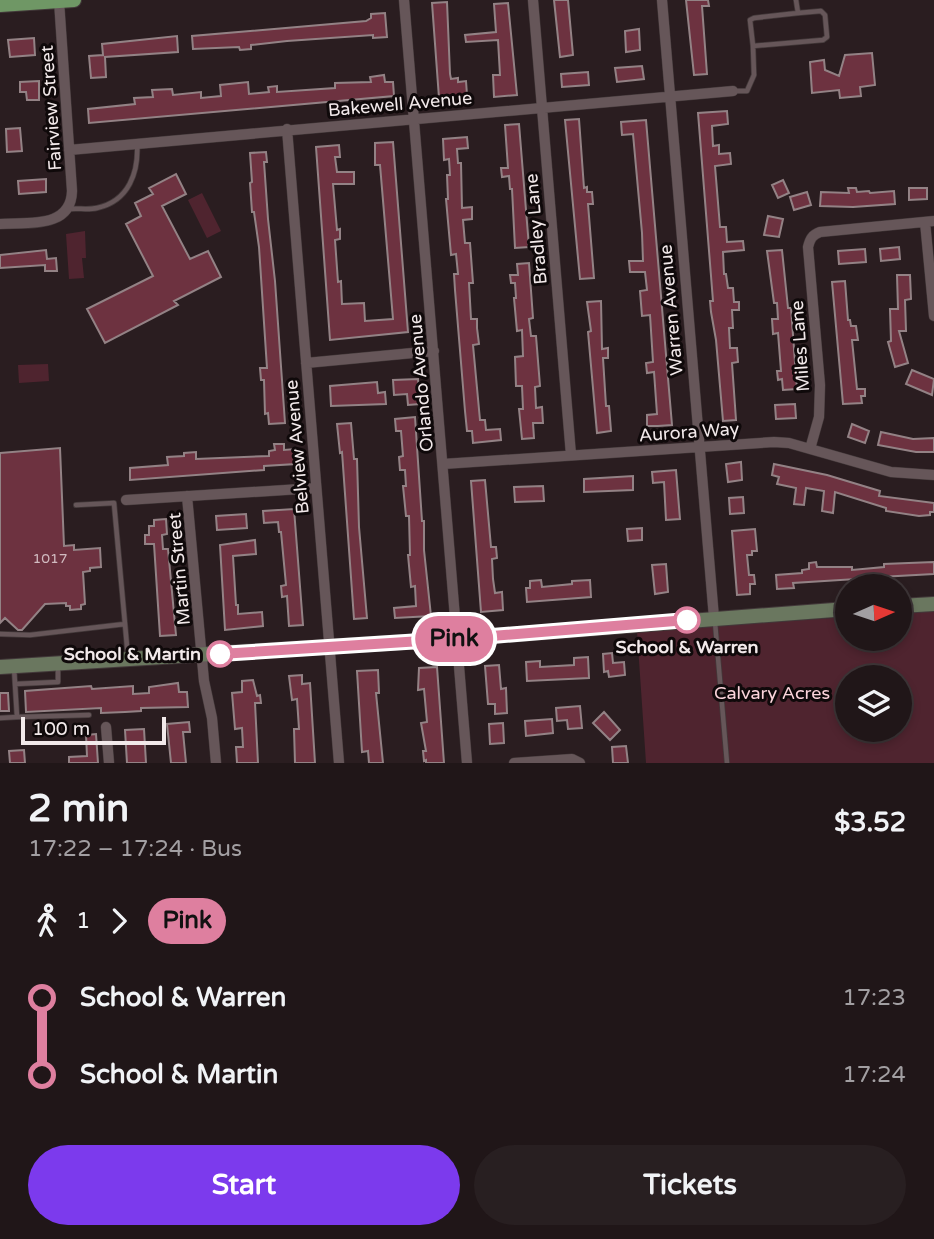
<!DOCTYPE html>
<html lang="en">
<head>
<meta charset="utf-8">
<style>
	:root { --surface:#201618; --page:#281f21; --text:#f1f3f6; --muted:#a29fa2; --line:#3d3537; --accent:#7c3aed }
	body { margin:0; font-family:"Varela Round",sans-serif; background:var(--page); color:var(--text); height:100vh; display:flex; flex-direction:column; font-size:26px; white-space:nowrap }
	* { box-sizing:border-box; margin:0 }
	p { font-size:23px; color:var(--muted) }
	.icon { flex:none; width:38px; height:38px; fill:none; stroke:currentColor; stroke-width:2; stroke-linecap:round; stroke-linejoin:round }
	.map { position:relative; height:763px; overflow:hidden }
	.side { display:flex; flex-direction:column; background:var(--surface); flex:1 }
	.side>* { flex:none }
	.badge { padding:0 14px; border-radius:23px; font-size:24px; line-height:46px }
	.needle { width:46px; rotate:87deg }
	.buttons { position:absolute; left:835px; top:574px; display:grid; gap:14px }
	.buttons a { display:grid; place-items:center; width:77px; height:77px; border-radius:50%; background:var(--surface); box-shadow:0 4px 10px #0003,0 0 0 2px var(--line); font-size:35px }
	.scale { position:absolute; left:21px; bottom:18px; width:145px; box-sizing:border-box; padding-left:7px; border:4px solid #f2e9ea; border-top:0; font-size:19px; line-height:24px; white-space:nowrap; color:#f2e9ea; -webkit-text-stroke:5px #0f090a; paint-order:stroke }
	.map>.badge { position:absolute; translate:-50% -50%; box-shadow:0 0 0 4px #fff }
	.legs { display:flex; align-items:center; gap:10px; height:77px; padding:0 28px; font-size:23px }
	.legs p { margin-inline-start:auto }
	.head { display:flex; align-items:center; justify-content:space-between; height:119px; padding:0 28px }
	h1 { font-size:38px; font-weight:700; line-height:52px }
	.cta { display:flex; gap:14px; margin-top:auto; padding:14px 28px }
	.cta a { flex:1; height:80px; border-radius:42px; background:var(--accent); color:#fff; font-size:28px; font-weight:700; line-height:80px; text-align:center }
	.cta a+a { background:var(--page); color:var(--text) }
	ul { padding:0 28px; list-style:none }
	li { display:flex; align-items:center; gap:24px; height:77px; font-size:26px }
	li i { display:grid; place-items:center; width:10px; height:100%; margin:0 9px; background:currentColor }
	li i::after { content:''; width:18px; height:18px; margin:-9px; border:5px solid; border-radius:50%; background:var(--surface) }
	li p { margin-inline-start:auto }
	li:first-child i { background:linear-gradient(#0000 50%,currentColor 0) }
	li:last-child i { background:linear-gradient(currentColor 50%,#0000 0) }
	.map>svg:first-child { display:block }
	.green { fill:#4f242f; fill-rule:evenodd }
	.building { fill:#6d3240; stroke:#938285; stroke-width:2 }
	.lines { fill:none; stroke-linecap:round; stroke-linejoin:round }
	.lane-casing { stroke:#43393a; stroke-width:6 }
	.street-casing { stroke:#43393a; stroke-width:11 }
	.secondary-casing { stroke:#43393a; stroke-width:16 }
	.primary-casing { stroke:#43393a; stroke-width:16 }
	.lane { stroke:#665659; stroke-width:4.5 }
	.street { stroke:#665659; stroke-width:10 }
	.secondary { stroke:#6a775f; stroke-width:14 }
	.primary { stroke:#6f9765; stroke-width:14 }
	.line-1-casing { stroke:#fff; stroke-width:16 }
	.line-1 { stroke:#de7f9f; stroke-width:10 }
	.stop-1-dot { fill:#fff; stroke:#de7f9f; stroke-width:3.5 }
	.labels { text-anchor:middle; dominant-baseline:central; stroke-width:6; stroke-linejoin:round; paint-order:stroke }
	.number-label { font-size:14px; fill:#d1bbc0 }
	.street-label { font-size:18px; fill:#f2e9ea; stroke:#0f090a }
	.stop-label { font-size:18px; font-weight:bold; fill:#f2e9ea; stroke:#0f090a }
	.park-label { font-size:18px; fill:#fcd4db; stroke:#0f090a }
</style>
</head>
<body>
<div class="map">
<svg width="934" height="763" viewBox="0 0 934 763">
	<rect width="100%" height="100%" fill="#2a1d20"/>
	<path class="green" d="M202,193L221,231L207,238L188,200Z
		M85,231L86,258H82L84,278L69,279L66,234Z
		M48,364L49,381L19,383L18,365Z
		M934,611V763H646L637,631L847,617V639H900V613ZM847,677H900V730H847Z"/>
	<path class="building" d="M554,0H568L573,55L560,57Z
		M686,0H708L709,6H702L707,74L694,75Z
		M447,2L450,74L451,79L458,78V82L466,81L467,95L439,98L432,3Z
		M508,3L517,95L494,97L493,75H500L498,40L466,42L465,35L496,32L494,4Z
		M385,13L387,37L373,38V35L287,41L251,45V49L240,50L239,47L193,49L192,36L366,21L371,18V14Z
		M639,29L640,50L626,52L625,31Z
		M177,36L178,52L105,57L106,77L91,78L89,56L103,55L102,44Z
		M34,38L35,55L10,57L8,40Z
		M872,53L875,85L860,87L861,96L840,98L839,90L812,93L810,62L824,60L825,70L839,76L845,55Z
		M642,66L644,79L617,82L615,68Z
		M588,72L589,85L562,87L561,74Z
		M384,75L385,82H393L394,96L89,123L88,109L135,104L134,98L153,97L152,90L172,89L173,95L201,92V98L221,96L220,85L248,82L249,94L269,92L268,87L277,86V92L335,88V83L371,82L370,77Z
		M39,81V100H27L26,92H20V82Z
		M727,111L728,124L712,126L713,146L719,145V154L730,153L731,164L715,166L720,227H726L727,242L743,241L744,250L723,252L724,274H726L728,288H733L734,302H739V310H732L733,328H729L730,348H737L738,362L732,363L736,420L723,421L716,340L711,312L710,301H713L698,113Z
		M579,119L584,188L587,187V192H592L593,204H588L594,278L580,279L565,120Z
		M646,120L672,425L658,426H647V415L657,414L654,372L647,373L646,363L653,362L650,315L642,316L640,291L647,290L645,272H630L629,261H643L642,233L633,134L622,135L621,122Z
		M519,124L529,247L515,248L512,189H510L509,176L502,177L501,168H508L505,125Z
		M20,128L22,151L7,152L6,129Z
		M467,137L468,148L457,149L458,163H461L462,208L472,207V219L463,220L465,243H470L473,283H469L471,319H477V328L479,344L473,345L480,420H485L486,430L500,429L501,440L473,443L472,431H467L465,411L455,290L454,274H458L456,254L451,255L446,199H448L447,175H450L449,159L444,160L443,139Z
		M393,142L408,332L330,340L316,147L339,145L340,157H335L337,172H354V184H333L337,230L340,229V239L335,240L338,282L341,281L342,304L364,303L365,321L393,319L380,165H375V143Z
		M266,152L267,162H264L268,219L275,281L285,423L269,424L268,413L265,414L264,380H261L260,368H267L259,247L254,212H252L250,183L252,182L250,153Z
		M176,174L186,194L162,206L190,259L208,251L221,277L174,301L178,305L105,343L87,309L153,276L126,224L141,216L135,203L153,194L149,188Z
		M46,179V192L19,194L18,181Z
		M783,180L789,193L778,198L772,185Z
		M848,188H856L857,192L869,191L870,193L894,191L895,204L853,207L820,206L821,192L849,193Z
		M909,188H927V199L909,200Z
		M807,192L811,205L794,210L790,197Z
		M768,216L783,219L779,237L764,235Z
		M899,247L900,259L881,261L880,249Z
		M865,249L866,262L839,264L838,251Z
		M46,250L47,259L56,258L57,271H45V265L0,268V255Z
		M782,250L788,308H791L797,389L783,390L782,379L778,380L777,371H781L778,333L773,334L772,319H778L777,303H774L767,251Z
		M529,263L533,318L529,319L531,336H536L540,386L535,387L536,408L542,407L543,423H533L534,438L522,439L519,409H523L522,386H516L515,357L523,356L522,330L517,331L514,298H516L515,283H511L510,275H518L517,264Z
		M897,275H910L911,299L905,300L906,331H899L908,363L895,367L888,342L891,341L890,309H898Z
		M845,281L848,320H850L851,326H856L858,340H852L857,389H865V396H861L862,403L843,404L832,282Z
		M601,301L602,349L608,348V358H603L606,406H609L611,431L597,433L588,332L591,331L587,302Z
		M912,370L934,379L932,395L906,384Z
		M418,379L420,404L408,405L407,394L394,395L393,380Z
		M377,382L378,393L385,392L386,404L331,406L330,386Z
		M795,404L796,418L776,419L775,405Z
		M415,417L422,521H424V550L431,616L395,618L394,608L416,606L415,586L411,587L408,555H410L409,516H406L403,486H406L405,470H400L399,457L403,456L401,431H396L395,419Z
		M351,423L354,459H357L359,527L367,618L354,619L342,452L340,453L337,424Z
		M852,424L869,431L865,443L848,437Z
		M881,432L913,439L934,438V452H916L878,445Z
		M274,444H284V450L295,449L296,464L264,466V470L130,480V468L168,465L167,457L184,456V453L196,452V459L269,456V451L275,450Z
		M60,448L64,546L74,545V550L100,548L101,567L90,568V571L83,572L85,604L81,605V609L70,610V606H66V603L45,604L22,630H18L5,618L0,623V453Z
		M741,462L742,480L728,482L726,464Z
		M774,464L827,475L880,491L879,496L934,503V512H930V515L919,516L886,511V508L835,492L833,513L822,511L824,491L806,488L804,505L794,504L796,488L777,484L779,477L772,475Z
		M676,470L680,519L666,520L664,482L653,483L652,472Z
		M633,476V490L584,492V479Z
		M485,480L491,547H496L497,558L492,559L493,579L495,593L502,592L503,610L481,612L471,481Z
		M543,486L544,501L515,502L514,487Z
		M743,497L744,513L730,514L729,498Z
		M294,509L303,625L289,626L287,596L282,597L281,586L286,585L281,532H279L278,522L264,523L263,511Z
		M246,514L247,528L217,530L216,516Z
		M166,519L167,534L162,535L163,549H168L176,635L160,636L154,544H145V535H149V526H154V520Z
		M642,528V540L628,541L627,529Z
		M755,529L757,551H752V555H747L749,575H754L755,584H750V594L737,595L732,531Z
		M255,540L256,554L233,556L236,605H238V614L262,612L263,626L225,630L220,545Z
		M816,562L817,567H852V570L884,567V564L934,562V574L880,577L881,583L857,585L856,579L793,583L794,588L777,589L776,575L802,573V570L809,569V563Z
		M666,564L668,592L655,594L652,565Z
		M541,580L542,587L572,584V581L590,580L591,597L527,602L526,588H530V581Z
		M612,653L613,663L624,662L625,675L609,677L608,671L604,672L603,654Z
		M588,657L589,678L527,681L526,662L540,661V667L574,665V658Z
		M499,665L501,689L506,688L507,713L495,714V704H488L485,666Z
		M437,667L444,763H426V760L424,761L423,751H426L421,723L427,722L424,689L418,690L419,668Z
		M378,670L379,693H376L383,763H369L368,751L362,752L357,671Z
		M302,675V684L310,683L315,763H295L294,729H299L297,699L292,700L289,676Z
		M253,680L257,696L260,695L261,703H255L258,763H237L236,747H243L242,728L235,729L232,693L242,692V681Z
		M178,683L179,692H187L188,707L141,708V711L125,712L101,713V708L26,712L25,691L91,686L92,689L133,686V694L149,693V687Z
		M0,693H8L9,711H0Z
		M580,706L582,728L568,729L567,720L557,721L556,708Z
		M604,712L620,730L610,740L593,723Z
		M552,719L553,733L526,736L525,721Z
		M189,722L190,732H183L186,763H171L167,724Z
		M503,723L504,743L490,744L489,724Z
		M144,729L146,763H127L125,730Z
		M96,734L98,763H69V757L87,756L86,735Z
		M626,746L628,763H613L612,747Z
		M24,750L25,763H10L9,751Z"/>
	<g class="lines">
		<g class="lane-casing">
			<path id="lane" d="M753,46L750,20L754,18L798,13
				M733,91H747L754,75L753,46L823,40L827,37L825,15L821,11L798,13L796,0
				M69,209C78,208 88,210 97,208C129,201 139,172 137,143
				M715,622L727,763
				M125,624L128,658
				M0,634L30,635L125,624L114,503L76,505
				M14,667L17,717L89,715
				M15,684L58,682V664
				M0,718L17,717"/>
		</g>
		<g class="street-casing">
			<path id="street" d="M404,0L467,763
				M533,0L571,455
				M662,0L714,618
				M287,129L339,763
				M69,150L733,91
				M925,222L934,316
				M0,224C28,222 71,229 72,191L59,1
				M306,363L434,351
				M810,449L819,417L820,385L808,247C810,239 812,235 820,232L934,221
				M443,464L774,442L789,443L891,472L934,475
				M187,496L204,681L212,718L216,763
				M126,500L316,488
				M106,727L109,763
				M514,763L572,759L580,763"/>
		</g>
		<g class="secondary-casing">
			<path id="secondary" d="M900,606L934,604
				M0,667L468,638L847,609"/>
		</g>
		<g class="primary-casing">
			<path id="primary" d="M0,5L74,0"/>
		</g>
		<use href="#lane" class="lane"/>
		<use href="#street" class="street"/>
		<use href="#secondary" class="secondary"/>
		<use href="#primary" class="primary"/>
	</g>
	<g class="lines">
		<g class="line-1-casing">
			<path id="line-1" d="M220,654L468,638L687,620"/>
		</g>
		<use href="#line-1" class="line-1"/>
	</g>
	<g class="stop-1-dot">
		<circle cx="687" cy="620" r="12"/>
		<circle cx="220" cy="654" r="12"/>
	</g>
	<g class="labels">
		<g class="number-label">
			<text x="50" y="558">1017</text>
		</g>
		<g class="street-label">
			<text transform="translate(400 104) rotate(-5)">Bakewell Avenue</text>
			<text transform="translate(51 108) rotate(-94)">Fairview Street</text>
			<text transform="translate(536 229) rotate(-95)">Bradley Lane</text>
			<text transform="translate(671 310) rotate(-95)">Warren Avenue</text>
			<text transform="translate(800 346) rotate(-94)">Miles Lane</text>
			<text transform="translate(421 383) rotate(-95)">Orlando Avenue</text>
			<text transform="translate(689 432) rotate(-4)">Aurora Way</text>
			<text transform="translate(297 447) rotate(-95)">Belview Avenue</text>
			<text transform="translate(179 569) rotate(-95)">Martin Street</text>
		</g>
		<g class="stop-label">
			<text x="687" y="647">School &amp; Warren</text>
			<text x="201" y="654" text-anchor="end">School &amp; Martin</text>
		</g>
		<g class="park-label">
			<text x="772" y="693">Calvary Acres</text>
		</g>
	</g>
</svg>
<div class="buttons">
<a><svg class="needle" viewBox="-14 -14 28 28"><path d="M0-13l5 13h-10z" fill="#e53935"/><path d="M0 13l5-13h-10z" fill="#a29fa2"/></svg></a>
<a><svg class="icon" aria-label="layers" viewBox="0 0 24 24"><path d="M12 4l9 5-9 5-9-5zM3 14l9 5 9-5"/></svg></a>
</div>
<div class="scale">100 m</div>
<b class="badge" style="left:454px;top:639px;background:#de7f9f;color:#111">Pink</b>
</div>
<section class="side">
<div class="head"><div><h1>2 min</h1><p>17:22 – 17:24 · Bus</p></div><b>$3.52</b></div>
<div class="legs"><svg class="icon" aria-label="walk" viewBox="0 0 24 24"><circle cx="13" cy="4" r="2"/><path d="M13 8l-2 6 4 7M11 14l-3 7M7 12l3-4h3l4 4"/></svg>1<svg class="icon" aria-label="forward" viewBox="0 0 24 24"><path d="M9 5l7 7-7 7"/></svg><b class="badge" style="background:#de7f9f;color:#111">Pink</b></div>
<ul>
<li><i style="color:#de7f9f"></i><b>School &amp; Warren</b><p>17:23</p></li>
<li><i style="color:#de7f9f"></i><b>School &amp; Martin</b><p>17:24</p></li>
</ul>
<div class="cta"><a>Start</a><a>Tickets</a></div>
</section>
</body>
</html>
